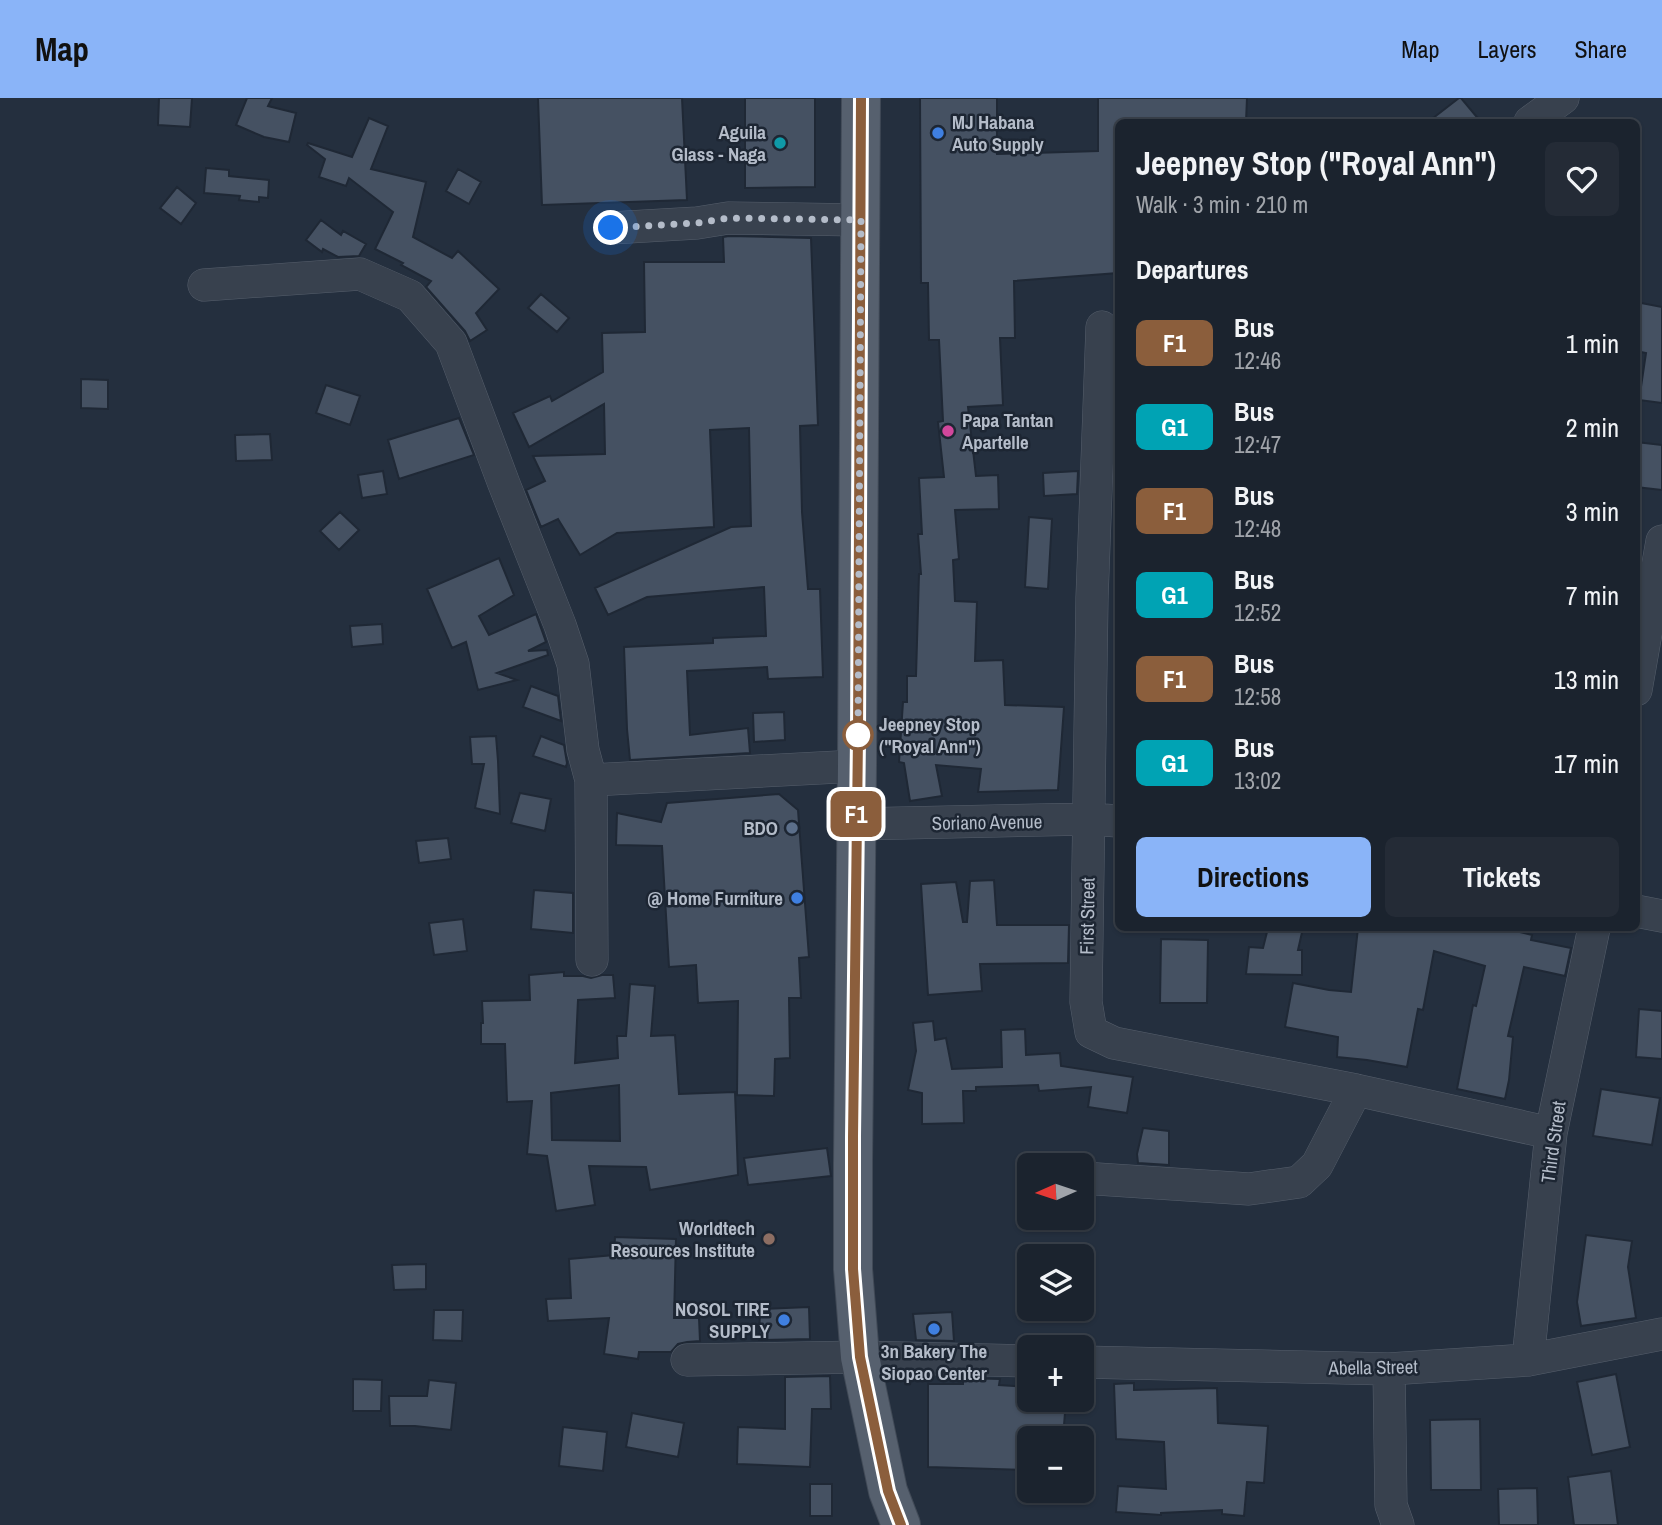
<!DOCTYPE html>
<html lang="en">
<head>
<meta charset="utf-8">
<style>
	:root { --surface:#1b232e; --page:#242b36; --text:#f1f3f6; --muted:#a0a4aa; --line:#39404a; --accent:#8ab4f8 }
	body { margin:0; font-family:"Archivo Narrow",sans-serif; background:var(--page); color:var(--text); height:100vh; display:flex; flex-direction:column; font-size:26px; white-space:nowrap }
	* { box-sizing:border-box; margin:0 }
	p { font-size:23px; color:var(--muted) }
	.icon { flex:none; width:38px; height:38px; fill:none; stroke:currentColor; stroke-width:2; stroke-linecap:round; stroke-linejoin:round }
	.map { position:relative; flex:1; overflow:hidden }
	.sheet { position:absolute; left:1115px; top:21px; width:525px; height:812px; display:flex; flex-direction:column; background:var(--surface); border-radius:10px; box-shadow:0 2px 5px #0004,0 0 0 2px var(--line) }
	.sheet>* { flex:none }
	.badge { padding:0 14px; border-radius:10px; font-size:24px; line-height:46px }
	.needle { width:46px; rotate:267deg }
	.fabs { position:absolute; left:1017px; top:1055px; display:grid; gap:14px }
	.fabs a { display:grid; place-items:center; width:77px; height:77px; border-radius:10px; background:var(--surface); box-shadow:0 2px 5px #0004,0 0 0 2px var(--line); font-size:35px }
	.you { position:absolute; width:35px; height:35px; margin:-18px; border:5px solid #fff; border-radius:50%; background:#1a73e8; box-shadow:0 0 0 10px #1a73e833 }
	.map>.badge { position:absolute; translate:-50% -50%; box-shadow:0 0 0 4px #fff }
	h2 { padding:0 21px; font-size:26px; line-height:63px }
	.round { display:grid; place-items:center; flex:none; width:74px; height:74px; border-radius:10px; background:var(--page) }
	.overview { display:flex; align-items:center; justify-content:space-between; height:119px; padding:0 21px }
	h1 { font-size:33px; font-weight:800; line-height:52px }
	.button { display:flex; gap:14px; margin-top:auto; padding:14px 21px }
	.button a { flex:1; height:80px; border-radius:10px; background:var(--accent); color:#111; font-size:28px; font-weight:800; line-height:80px; text-align:center }
	.button a+a { background:var(--page); color:var(--text) }
	ul { padding:0; list-style:none }
	li { display:flex; align-items:center; gap:21px; height:84px; padding:0 21px }
	li div { flex:1 }
	li b { display:block; font-size:26px }
	li em { font-style:normal }
	li .badge { min-width:77px; font-weight:700; text-align:center }
	header { display:flex; align-items:center; gap:42px; box-sizing:border-box; height:98px; padding:0 35px; background:var(--accent); color:#111 }
	header strong { font-size:33px }
	nav { display:flex; gap:38px; margin-inline-start:auto; font-size:24px }
	.map>svg:first-child { display:block }
	.building { fill:#455162; stroke:#1f2835; stroke-width:2; fill-rule:evenodd }
	.lines { fill:none; stroke-linecap:round; stroke-linejoin:round }
	.minor-casing { stroke:#565f6c; stroke-width:33 }
	.major-casing { stroke:#414a57; stroke-width:40 }
	.minor { stroke:#38414e; stroke-width:32 }
	.major { stroke:#56606e; stroke-width:38 }
	.line-casing { stroke:#fff; stroke-width:16 }
	.line { stroke:#8b5e3c; stroke-width:10 }
	.walk { stroke:#b4bcc9; stroke-width:7; stroke-dasharray:0 12.6 }
	.shop-dot { fill:#3f7fe0; stroke:#1d2633; stroke-width:2.5 }
	.culture-dot { fill:#0f9aa8; stroke:#1d2633; stroke-width:2.5 }
	.hotel-dot { fill:#d1479c; stroke:#1d2633; stroke-width:2.5 }
	.stop-dot { fill:#fff; stroke:#8b5e3c; stroke-width:3.5 }
	.service-dot { fill:#5c6f8a; stroke:#1d2633; stroke-width:2.5 }
	.education-dot { fill:#8d6e63; stroke:#1d2633; stroke-width:2.5 }
	.labels { text-anchor:middle; dominant-baseline:central; stroke-width:5; stroke-linejoin:round; paint-order:stroke }
	.poi-label { font-size:19px; font-weight:bold; fill:#b4bcc9; stroke:#1d2633; text-anchor:end }
	.stop-label { font-size:19px; font-weight:bold; fill:#b4bcc9; stroke:#1d2633; text-anchor:start }
	.street-label { font-size:19px; fill:#b4bcc9; stroke:#1d2633 }
</style>
</head>
<body>
<header>
<strong>Map</strong>
<nav><a>Map</a><a>Layers</a><a>Share</a></nav>
</header>
<div class="map">
<svg width="1662" height="1427" viewBox="0 0 1662 1427">
	<rect width="100%" height="100%" fill="#242f3e"/>
	<path class="building" d="M159,0H192L190,29L158,27Z
		M247,0H272L268,8L296,15L289,44L264,39L236,27Z
		M538,0H682L687,102L542,107Z
		M745,0H815V89L745,90Z
		M920,0H997V56L1098,53V0H1247L1246,24H1118V175L1014,183L1015,240H1000L1003,307L968,309L976,378L998,377L999,411L955,412L959,461L953,462L955,503L977,504L975,563L1003,562L1005,607L1064,609L1058,692L978,694L981,671L936,667L942,698L910,703L904,665L899,664L903,604H907V578H916L919,476H921L918,436H922L919,380L944,379L938,324L943,323L939,242H929L928,185H921Z
		M1459,0H1461L1481,24H1428Z
		M369,20L388,28L371,71L426,84L413,139L452,160L458,153L499,191L476,215L487,232L470,243L465,233L426,189L431,183L401,167L403,165L375,151L393,114L349,80L346,88L319,79L325,61L307,47L308,45L352,59Z
		M206,70L229,72V78L269,82L268,100L259,99V104L239,102L240,98L204,95Z
		M458,71L481,84L469,106L446,93Z
		M177,89L196,105L181,126L160,110Z
		M321,122L341,137L343,133L366,146L359,158L338,159L323,151L322,154L306,142Z
		M729,138L811,140L818,327L800,328L802,414L808,491H820L823,579L768,581L767,569L687,573L690,637L748,630L750,655L630,662L627,631L624,549L713,545V540L766,538L764,489L647,499L608,517L595,490L731,429L751,428L749,330L710,332L714,429L617,435L580,457L558,421L541,429L526,392L545,383L533,358L605,356L604,306L529,349L513,315L550,298L552,303L603,274L602,235L645,234L644,164H724L723,139Z
		M541,196L569,220L557,234L528,210Z
		M1636,204L1662,209V305L1639,302L1646,255L1636,253Z
		M81,281L108,282V311L81,310Z
		M326,287L360,298L350,327L316,315Z
		M459,320L474,357L399,381L388,342Z
		M270,336L272,362L236,363L235,337Z
		M1636,344L1662,347V392L1636,389Z
		M383,373L387,396L362,400L358,377Z
		M1078,373L1077,396L1044,398L1043,375Z
		M340,414L359,432L339,452L320,433Z
		M1029,419L1052,421L1048,491L1025,489Z
		M499,460L514,497L479,518L489,537L536,516L546,544L528,553L547,552L548,557L497,575L517,582L478,592L466,544L452,550L427,491Z
		M382,526L383,546L352,549L350,528Z
		M531,588L558,598L561,623L523,609Z
		M784,614L785,642L754,644L753,615Z
		M496,638L498,663L500,716L475,710L484,666H472L470,639Z
		M541,638L564,647L567,665L566,669L533,658Z
		M520,695L551,701L545,733L511,725Z
		M779,696L798,712L809,859L799,860L801,900H789L790,960L775,961L774,998L737,997L738,903L698,905L696,867L669,869L662,748L616,747L617,715L661,724L667,705Z
		M448,740L451,761L419,765L416,743Z
		M994,782L997,827H1069L1068,865L980,866L982,893L928,897L921,786L956,784L963,824H967L970,783Z
		M534,792L573,795V835L531,831Z
		M463,821L467,853L434,857L429,825Z
		M1268,830H1303L1298,852H1302V877L1246,876L1249,849L1263,850Z
		M1358,830H1503L1532,837L1531,842L1571,850L1565,878L1524,869L1508,938L1513,939L1509,982L1505,1001L1457,991L1473,907L1476,908L1485,868L1434,853L1423,912L1418,911L1407,969L1367,962L1337,959L1338,939L1285,929L1293,885L1329,892L1351,894Z
		M1161,841L1208,842L1207,905H1160Z
		M564,874V878H583L591,880L602,877H613L615,900L578,902L575,965L618,960L617,938H626L630,886L655,888L651,938L675,937L679,996L735,994L738,1077L650,1092L646,1069L589,1068L595,1107L556,1113L547,1058L527,1056L532,1003L507,1004L505,946H481V925H483L482,903L530,902L529,877ZM619,987L620,1043L552,1042L551,995Z
		M1639,911L1662,913V961L1636,959Z
		M933,923L935,942L946,940L952,971L1002,969L1001,932L1025,931L1026,957L1060,955L1061,968L1133,979L1127,1015L1088,1009L1091,989L1039,993L1038,987L976,989V993H963L964,1025L922,1026V995L908,992L916,953L913,925Z
		M1601,991L1660,1000L1652,1047L1593,1038Z
		M1143,1030L1169,1033V1067L1138,1065L1137,1056Z
		M827,1050L831,1078L748,1087L744,1060Z
		M1586,1137L1632,1143L1628,1169L1636,1220L1581,1228L1577,1204Z
		M615,1139L676,1141L674,1220H699L700,1243L687,1244L678,1246L671,1254H639L638,1261L604,1256L609,1220L548,1223L546,1201L571,1200L569,1161L614,1157Z
		M426,1166V1191L394,1192L392,1167Z
		M809,1209L810,1241L759,1242L760,1211Z
		M434,1212H463L462,1243L433,1242Z
		M952,1214L954,1243L916,1242L913,1216Z
		M1616,1276L1630,1349L1592,1357L1577,1284Z
		M830,1278L831,1311H812L810,1369L737,1366L738,1329L785,1331V1279Z
		M963,1280L1000,1281L999,1287L1029,1289V1302H1066L1063,1340H1029V1372L928,1369V1286H963Z
		M353,1281L382,1282L381,1313H353Z
		M429,1282L456,1285L451,1332L415,1328H390L389,1298H427Z
		M1134,1285V1292L1217,1290L1218,1325L1268,1328L1264,1385L1247,1384L1244,1418L1222,1416V1412L1161,1415V1417L1116,1414L1118,1388L1166,1391L1164,1344L1116,1341L1114,1286Z
		M632,1315L684,1325L678,1359L626,1349Z
		M1480,1321L1481,1392H1431L1430,1322Z
		M563,1329L607,1334L603,1373L559,1368Z
		M1611,1373L1618,1427H1574L1568,1379Z
		M810,1386H832V1418H810Z
		M1537,1390L1538,1427H1499L1498,1391Z"/>
	<g class="lines">
		<g class="minor-casing">
			<path id="minor" d="M1530,24L1563,0
				M611,130L697,125L728,120L861,122
				M204,187L360,176L410,198L451,245L504,386L560,527L573,566L583,652L591,682L857,668
				M1102,229L1092,500L1086,904L1091,934L1114,945L1356,992L1551,1035
				M1636,592L1662,443
				M591,682L592,862
				M856,726L1088,721L1118,723
				M1636,813L1662,818
				M1082,1080L1249,1091L1299,1084L1317,1067L1356,992
				M687,1262L860,1259L1029,1263
				M1528,1262L1551,1035L1594,830
				M1082,1264L1389,1271L1528,1262L1662,1236
				M1389,1271L1391,1407L1398,1427"/>
		</g>
		<g class="major-casing">
			<path id="major" d="M861,0L857,668L853,1065V1171L860,1259L888,1393L901,1427"/>
		</g>
		<use href="#minor" class="minor"/>
		<use href="#major" class="major"/>
	</g>
	<g class="lines">
		<g class="line-casing">
			<path id="line" d="M861,0L858,640L853,1039V1171L860,1259L888,1393L901,1427"/>
		</g>
		<use href="#line" class="line"/>
		<path class="walk" d="M611,130L697,125L728,120L861,122L858,640V637"/>
	</g>
	<g class="shop-dot">
		<circle cx="938" cy="35" r="7"/>
		<circle cx="797" cy="800" r="7"/>
		<circle cx="784" cy="1222" r="7"/>
		<circle cx="934" cy="1231" r="7"/>
	</g>
	<circle class="culture-dot" cx="780" cy="45" r="7"/>
	<circle class="hotel-dot" cx="948" cy="333" r="7"/>
	<circle class="stop-dot" cx="858" cy="637" r="14"/>
	<circle class="service-dot" cx="792" cy="730" r="7"/>
	<circle class="education-dot" cx="769" cy="1141" r="7"/>
	<g class="labels">
		<g class="poi-label">
			<text x="952" y="24" text-anchor="start">MJ Habana<tspan x="952" dy="22">Auto Supply</tspan></text>
			<text x="766" y="34">Aguila<tspan x="766" dy="22">Glass - Naga</tspan></text>
			<text x="962" y="322" text-anchor="start">Papa Tantan<tspan x="962" dy="22">Apartelle</tspan></text>
			<text x="778" y="730">BDO</text>
			<text x="783" y="800">@ Home Furniture</text>
			<text x="755" y="1130">Worldtech<tspan x="755" dy="22">Resources Institute</tspan></text>
			<text x="770" y="1211">NOSOL TIRE<tspan x="770" dy="22">SUPPLY</tspan></text>
			<text x="934" y="1253" text-anchor="middle">3n Bakery The<tspan x="934" dy="22">Siopao Center</tspan></text>
		</g>
		<g class="stop-label">
			<text x="879" y="626">Jeepney Stop<tspan x="879" dy="22">("Royal Ann")</tspan></text>
		</g>
		<g class="street-label">
			<text transform="translate(987 724) rotate(-1)">Soriano Avenue</text>
			<text transform="translate(1087 818) rotate(-89)">First Street</text>
			<text transform="translate(1553 1044) rotate(-82)">Third Street</text>
			<text transform="translate(1373 1269) rotate(-1)">Abella Street</text>
		</g>
	</g>
</svg>
<div class="fabs">
<a><svg class="needle" viewBox="-14 -14 28 28"><path d="M0-13l5 13h-10z" fill="#e53935"/><path d="M0 13l5-13h-10z" fill="#a0a4aa"/></svg></a>
<a><svg class="icon" aria-label="layers" viewBox="0 0 24 24"><path d="M12 4l9 5-9 5-9-5zM3 14l9 5 9-5"/></svg></a>
<a>+</a>
<a>−</a>
</div>
<div class="you" style="left:611px;top:130px"></div>
<b class="badge" style="left:856px;top:716px;background:#8b5e3c;color:#fff">F1</b>
<section class="sheet">
<div class="overview"><div><h1>Jeepney Stop (&quot;Royal Ann&quot;)</h1><p>Walk · 3 min · 210 m</p></div><a class="round"><svg class="icon" aria-label="heart" viewBox="0 0 24 24"><path d="M12 20l-8-8c-3-5 5-10 8-4 3-6 11-1 8 4z"/></svg></a></div>
<h2>Departures</h2>
<ul>
<li><span class="badge" style="background:#8b5e3c;color:#fff">F1</span><div><b>Bus</b><p>12:46</p></div><em>1 min</em></li>
<li><span class="badge" style="background:#00a3b4;color:#fff">G1</span><div><b>Bus</b><p>12:47</p></div><em>2 min</em></li>
<li><span class="badge" style="background:#8b5e3c;color:#fff">F1</span><div><b>Bus</b><p>12:48</p></div><em>3 min</em></li>
<li><span class="badge" style="background:#00a3b4;color:#fff">G1</span><div><b>Bus</b><p>12:52</p></div><em>7 min</em></li>
<li><span class="badge" style="background:#8b5e3c;color:#fff">F1</span><div><b>Bus</b><p>12:58</p></div><em>13 min</em></li>
<li><span class="badge" style="background:#00a3b4;color:#fff">G1</span><div><b>Bus</b><p>13:02</p></div><em>17 min</em></li>
</ul>
<div class="button"><a>Directions</a><a>Tickets</a></div>
</section>
</div>
</body>
</html>
